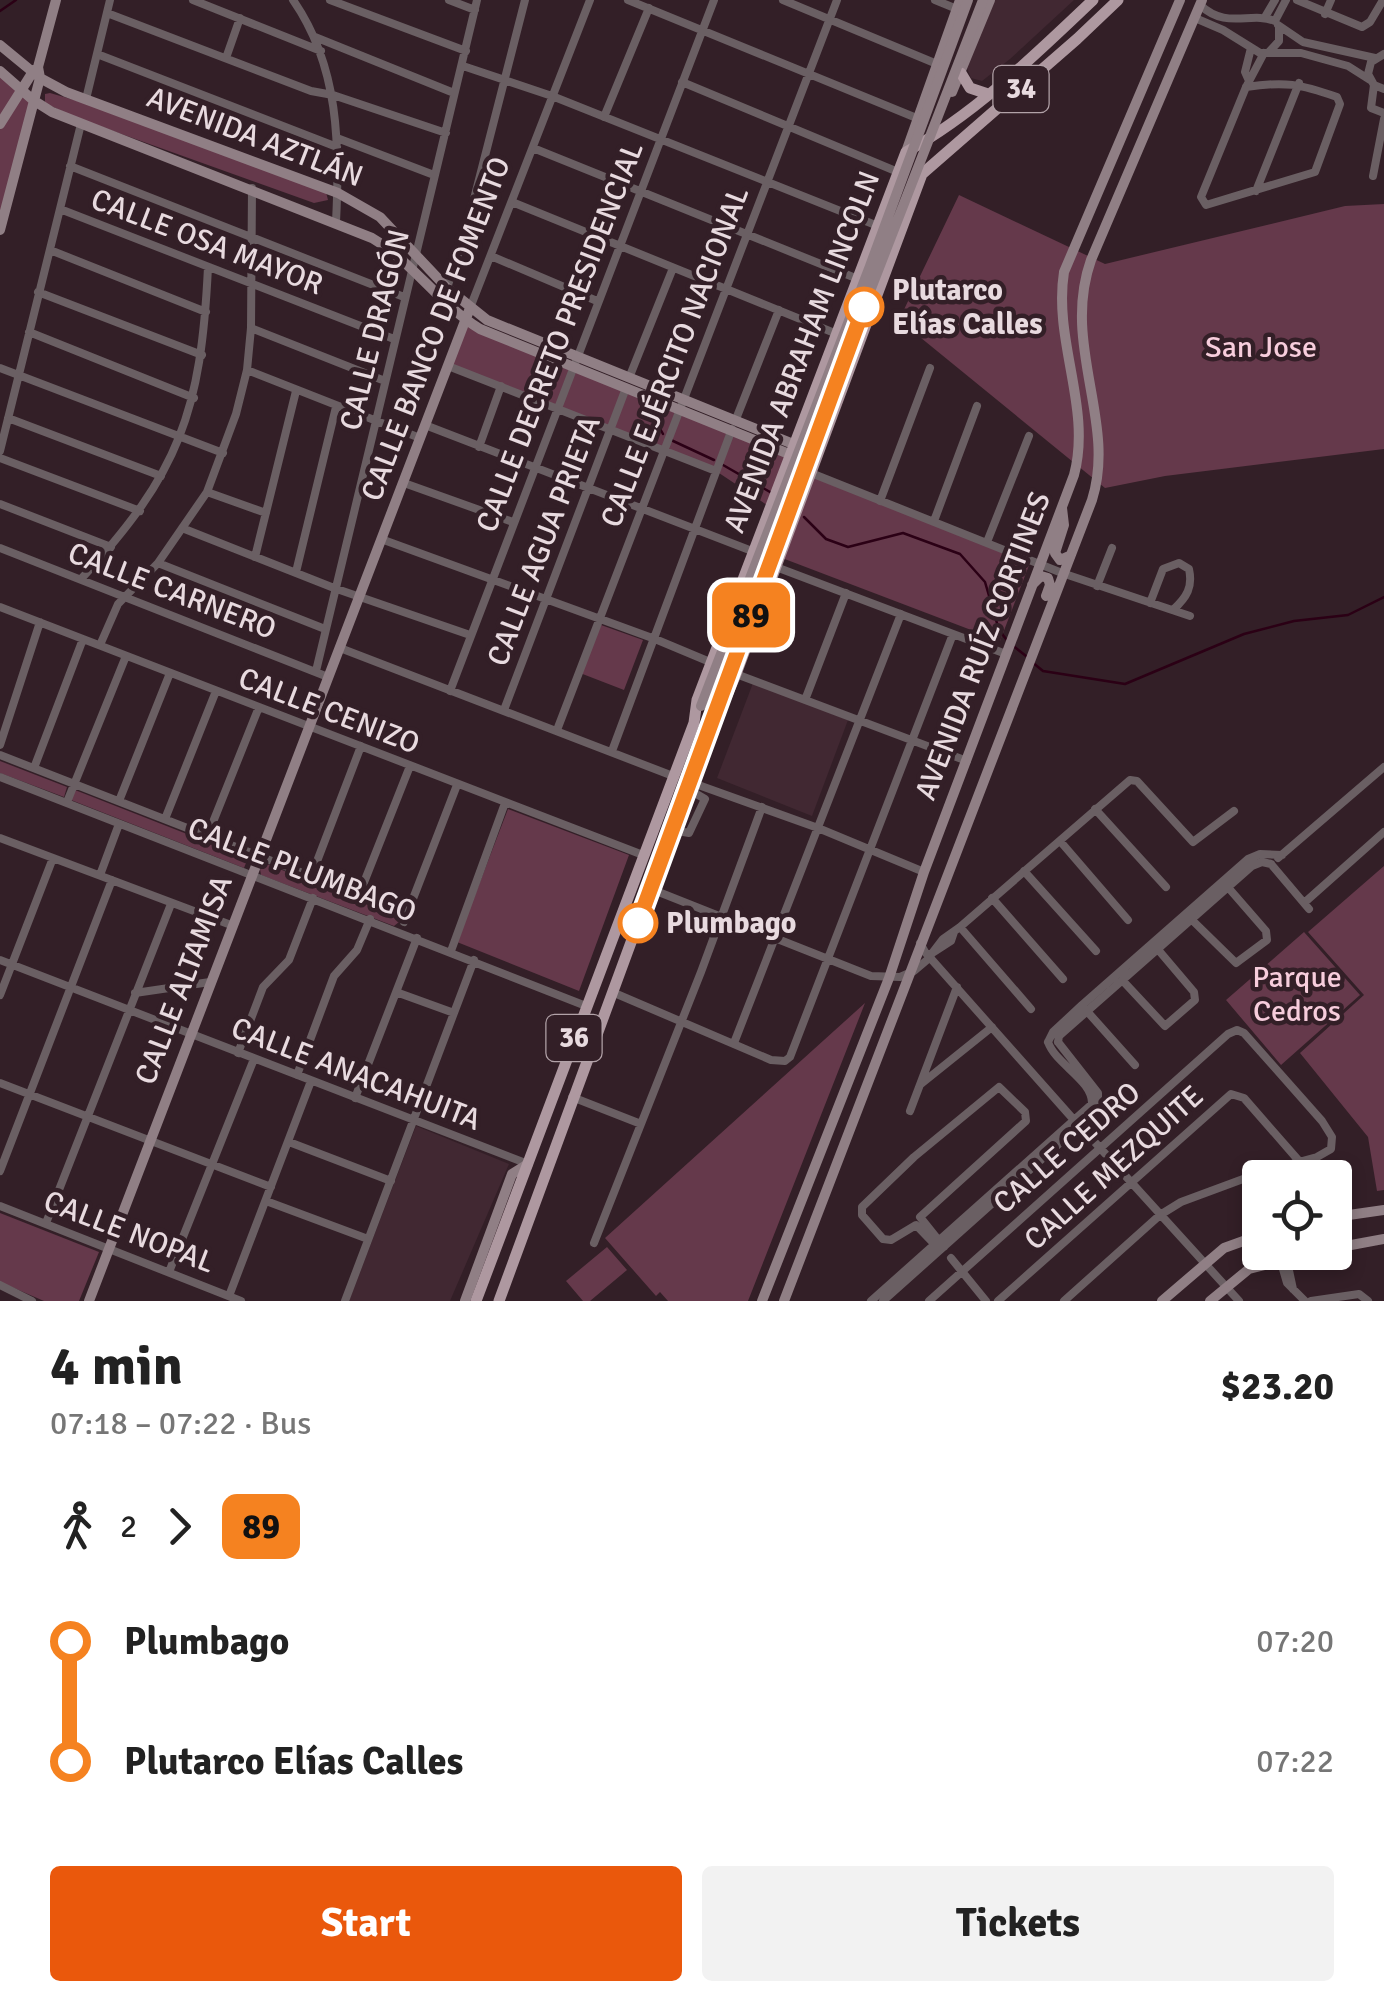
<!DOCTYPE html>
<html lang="en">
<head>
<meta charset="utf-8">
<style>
	:root { --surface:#fff; --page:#f2f2f2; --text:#222; --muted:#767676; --accent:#ea580c }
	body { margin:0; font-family:Signika,sans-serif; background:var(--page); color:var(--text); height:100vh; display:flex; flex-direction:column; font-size:38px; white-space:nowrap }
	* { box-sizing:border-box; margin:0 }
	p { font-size:32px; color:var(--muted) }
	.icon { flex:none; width:55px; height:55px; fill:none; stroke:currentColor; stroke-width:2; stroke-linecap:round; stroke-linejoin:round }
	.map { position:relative; height:1301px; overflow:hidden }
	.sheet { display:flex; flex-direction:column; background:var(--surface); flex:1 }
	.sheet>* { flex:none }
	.badge { padding:0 20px; border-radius:15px; font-size:35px; line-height:65px }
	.tools { position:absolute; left:1242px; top:1160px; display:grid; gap:20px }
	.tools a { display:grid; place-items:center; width:110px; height:110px; border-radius:10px; background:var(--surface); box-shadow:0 5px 15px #0003; font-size:50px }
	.map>.badge { position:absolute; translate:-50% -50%; box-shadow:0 0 0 5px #fff }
	.legs { display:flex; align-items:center; gap:15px; height:110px; padding:0 50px; font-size:32px }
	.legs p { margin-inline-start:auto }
	.overview { display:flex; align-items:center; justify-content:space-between; height:170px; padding:0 50px }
	h1 { font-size:55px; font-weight:800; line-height:75px }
	.cta { display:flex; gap:20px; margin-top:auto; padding:20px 50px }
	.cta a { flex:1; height:115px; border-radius:10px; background:var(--accent); color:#fff; font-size:40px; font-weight:800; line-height:115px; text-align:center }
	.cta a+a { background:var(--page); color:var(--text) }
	ul { padding:0 50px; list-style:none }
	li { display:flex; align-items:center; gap:35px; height:120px; font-size:38px }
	li i { display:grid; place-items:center; width:15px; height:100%; margin:0 12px; background:currentColor }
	li i::after { content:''; width:25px; height:25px; margin:-12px; border:8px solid; border-radius:50%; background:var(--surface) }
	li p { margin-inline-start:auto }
	li:first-child i { background:linear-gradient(#0000 50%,currentColor 0) }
	li:last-child i { background:linear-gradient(currentColor 50%,#0000 0) }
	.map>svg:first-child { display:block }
	.built { fill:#412832 }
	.green { fill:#65394b }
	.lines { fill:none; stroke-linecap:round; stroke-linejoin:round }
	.stream { stroke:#2b0015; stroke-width:2.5 }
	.street { stroke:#6a5f63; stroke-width:8 }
	.secondary { stroke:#907f85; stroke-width:10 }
	.primary { stroke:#ae98a0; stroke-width:11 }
	.secondary-bridge { stroke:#907f85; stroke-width:10 }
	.line-1-casing { stroke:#fff; stroke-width:22 }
	.line-1 { stroke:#f58220; stroke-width:15 }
	.stop-1-dot { fill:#fff; stroke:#f58220; stroke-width:5 }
	.labels { text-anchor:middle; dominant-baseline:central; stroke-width:9; stroke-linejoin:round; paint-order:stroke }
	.shield { fill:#331f27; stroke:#b2a2a8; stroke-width:2.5 }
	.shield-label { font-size:28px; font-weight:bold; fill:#e8dadf }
	.street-label { font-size:30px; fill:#e8dadf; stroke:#331f27 }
	.stop-label { font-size:30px; font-weight:bold; fill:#e8dadf; stroke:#331f27; text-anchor:start }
	.park-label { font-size:30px; fill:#f7cddc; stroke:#331f27 }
</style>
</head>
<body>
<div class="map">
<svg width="1384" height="1301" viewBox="0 0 1384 1301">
	<rect width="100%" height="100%" fill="#331f27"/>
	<path class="built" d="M991,0H1074L1010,59L982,81L971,78L966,66Z
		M753,683L848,720L812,816L717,778Z
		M416,1126L509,1164L450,1301H349Z"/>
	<path class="green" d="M0,71L33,100L0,230Z
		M50,93L92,105L325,188L328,200L314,203L74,117L45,103V94Z
		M959,195L1105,264L1345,206L1384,204V449L1165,476L1105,488L899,320Z
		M465,320L791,455L770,507L716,471L448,366Z
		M811,476L1031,560L1000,641L782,558Z
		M601,625L643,640L624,690L580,673Z
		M0,761L67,787L64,797L0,773Z
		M75,790L248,858L244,868L71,800Z
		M508,809L629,855L579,991L457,942Z
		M267,864L396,916L399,922L394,926L261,875L260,869Z
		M1384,866V1190L1377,1191L1368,1137L1300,1053L1364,995L1308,932Z
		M1304,932L1360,995L1281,1065L1226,1000Z
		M865,1003L748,1301H668L660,1292L656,1296L605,1238Z
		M0,1213L99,1252L79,1301H44L0,1282Z
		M607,1247L627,1270L590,1301H583L566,1281Z"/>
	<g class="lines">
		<path class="stream" d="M0,11L16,0
			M644,400L663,434
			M671,440L714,460
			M723,465L770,492
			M804,517L826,539L848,547L903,533L960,554L985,582L999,630L1006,639
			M1012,645L1026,656
			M1032,662L1043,671L1125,684L1244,634L1294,621L1348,615L1384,597"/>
		<path class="street" d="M193,0L321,51
			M293,0C339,66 340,145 336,222
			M330,0L466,51
			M449,0L475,10
			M628,0L919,119
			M783,0L937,64
			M935,0L957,9
			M1297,0L1362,27L1370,22L1383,0
			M1200,5C1227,30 1250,11 1275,21
			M107,13L311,91L333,95L446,133
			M1325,14L1331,0
			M1265,17L1275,0
			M1195,18L1223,30L1260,53H1301L1348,66L1370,80
			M1275,21L1286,0
			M1278,25L1303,42L1375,58
			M315,37L454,93
			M1269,52L1279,41V27
			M97,54L337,147
			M1384,54L1371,62L1368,74L1374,85L1384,89
			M226,58L240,18
			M463,66L552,96L878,226
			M1249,81L1245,72L1251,48
			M682,82L898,172
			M1374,85L1371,108L1384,113
			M1246,87C1285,81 1300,84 1337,97L1340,104L1315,172L1206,205L1201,197L1246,87L1264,53
			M86,99L110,0
			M604,117L649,8
			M337,138L434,175
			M533,148L858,279
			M70,166L404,297
			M1373,176L1384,119
			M1256,191L1299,83
			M512,202L837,334
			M60,209L394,339
			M50,250L206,312
			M491,256L597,301
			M447,288L465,234L525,0
			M38,292L202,355
			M470,308L590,0
			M251,328L385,381
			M29,332L194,398
			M448,366L716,471
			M0,368L223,453
			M247,370L420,438
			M629,378L673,268
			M8,418L161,476
			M736,419L779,310
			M425,425L752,551
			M479,447L501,386
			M0,451L81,124
			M0,458L140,511
			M811,473L1062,573L1190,616
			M404,483L513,522
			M207,492L266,513
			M880,501L930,368
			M0,504L111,547
			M934,521L977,406
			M182,528L334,588L470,635
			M381,539L655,639L710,662
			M987,542L1029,436
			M0,548L328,677
			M255,557L296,391
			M158,563L325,629
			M776,567L1006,654
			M296,572L336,407
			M81,579C180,473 201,411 208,267
			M1097,586L1112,548
			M1150,603L1163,569L1179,563L1189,569C1193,587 1187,597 1173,610
			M0,607L643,855
			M100,645L118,604L158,563L207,492L236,414L247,370L251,328L252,188
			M340,648L673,776
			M316,671L477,0
			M736,674L967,761
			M450,691L714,0
			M805,700L846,593
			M504,710L626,388
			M557,730L837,0
			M0,745L40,622
			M612,751L732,429
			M0,755L359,895L405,918
			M34,768L83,639
			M0,777L586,1006
			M690,782L818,828L924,872
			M119,801L170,673
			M67,802L126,656
			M1095,809L1166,887
			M165,819L216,691
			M672,830L689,833L705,799L688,789
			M207,837L259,707
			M0,838L231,925
			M1060,841L1128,920
			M1278,858L1384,767
			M1271,864L1309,909
			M1024,871L1096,951
			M100,875L119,824
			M311,877L361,746
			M651,889L871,976L900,977L914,971L927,960L943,939L960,927L1130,780L1137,781L1193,842L1234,811
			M359,895L410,766
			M992,898L1063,979
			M1304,903L1384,832
			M1191,919L1236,963L1267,940L1266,931L1226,885
			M404,922L457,785
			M960,927L1031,1009
			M920,943L925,952L1074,1120
			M451,951L505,803
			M934,952L951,941L954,932
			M0,960L528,1164
			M1123,981L1165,1026L1195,1000L1194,992L1155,946
			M396,992L454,1013
			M612,992L771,1060L785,1061L790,1057L953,634
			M135,993L210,982
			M0,995L53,858
			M1085,1009L1135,1065
			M1048,1042L1053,1032L1082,1005L1248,859L1260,854L1282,855
			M1058,1042L1059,1036L1252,866L1262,862L1271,864
			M734,1043L901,614
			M238,1053L263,987L289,960L313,898
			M297,1075L334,976L357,950L370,919
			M0,1083L271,1187
			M921,1084L992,1027
			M572,1097L641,1124
			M355,1098L417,938
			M910,1111L957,987
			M1091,1138L1239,1301
			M289,1142L391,1181
			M0,1171L112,880
			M266,1201L368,1239
			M0,1206L241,1301
			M46,1223L171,904
			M594,1243L701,972L762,807
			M940,1250L916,1225L891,1240L883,1239L862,1215V1207L914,1157L999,1087L1025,1112L1026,1121L920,1217L944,1247
			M1278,1252L1287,1283L1305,1301
			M1285,1252L1293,1289
			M951,1258L986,1301
			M169,1272L254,1059
			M0,1285L32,1301
			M229,1296L311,1081
			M345,1301L474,960
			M871,1301L1092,1104C1093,1080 1056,1065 1048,1042
			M883,1301L1098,1109V1093L1058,1042
			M929,1301L1228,1034L1237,1030L1244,1033L1322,1121L1332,1137L1331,1149L1317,1157L1262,1172L1181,1202L1160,1215L1064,1301
			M998,1301L1231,1094L1244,1098L1299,1161
			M1311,1301L1359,1294L1368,1301"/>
		<path class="secondary" d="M0,45L40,78L66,92L338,193L380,217L447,288L487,320L798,446
			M0,71L33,100L52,112L372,238C413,262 439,304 480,329L794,456
			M952,92L990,0
			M0,124L34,70
			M906,152L960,0
			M0,230L40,78L38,67L56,0
			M1062,508L1064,525L1055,553L1060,560L1069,556
			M1032,585L1041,576L1048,578L1050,585L1046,596
			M1335,1217L1384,1210
			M1335,1248L1384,1239
			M89,1301L470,308
			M465,1301L512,1174L528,1164
			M762,1301L889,978L924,872L1074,475C1092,408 1053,341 1064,272L1180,0
			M784,1301L1092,500C1117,422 1061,345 1091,260L1202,0
			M1162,1301L1224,1248L1260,1235
			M1210,1301L1249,1269L1314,1252"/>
		<path class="primary" d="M961,73L970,88L988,94
			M476,1301L694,723L697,700L906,152C976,113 1035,55 1093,0
			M499,1301L690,782L736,674L922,174L1077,39L1118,0"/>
		<path class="secondary-bridge" d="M701,706L870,266L968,0
			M717,710L839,371L983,0"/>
	</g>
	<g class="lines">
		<g class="line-1-casing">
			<path id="line-1" d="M638,923L864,307"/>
		</g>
		<use href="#line-1" class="line-1"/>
	</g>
	<g class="stop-1-dot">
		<circle cx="864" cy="307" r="18"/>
		<circle cx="638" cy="923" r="18"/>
	</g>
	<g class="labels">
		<g class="shield">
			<rect x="993.5" y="66" width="55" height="46" rx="8"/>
			<rect x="546.5" y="1015" width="55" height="46" rx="8"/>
		</g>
		<g class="shield-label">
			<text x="1021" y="89">34</text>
			<text x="574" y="1038">36</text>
		</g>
		<g class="street-label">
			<text transform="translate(255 137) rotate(21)">AVENIDA AZTLÁN</text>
			<text transform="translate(207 242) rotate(21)">CALLE OSA MAYOR</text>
			<text transform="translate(436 329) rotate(-69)">CALLE BANCO DE FOMENTO</text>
			<text transform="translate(375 330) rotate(-76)">CALLE DRAGÓN</text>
			<text transform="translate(560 337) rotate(-69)">CALLE DECRETO PRESIDENCIAL</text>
			<text transform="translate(802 352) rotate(-69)">AVENIDA ABRAHAM LINCOLN</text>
			<text transform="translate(675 357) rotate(-69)">CALLE EJÉRCITO NACIONAL</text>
			<text transform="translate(544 541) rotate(-69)">CALLE AGUA PRIETA</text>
			<text transform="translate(172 591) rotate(21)">CALLE CARNERO</text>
			<text transform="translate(983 646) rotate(-69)">AVENIDA RUÍZ CORTINES</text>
			<text transform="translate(329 711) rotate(21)">CALLE CENIZO</text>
			<text transform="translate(302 870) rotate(21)">CALLE PLUMBAGO</text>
			<text transform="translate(184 980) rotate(-69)">CALLE ALTAMISA</text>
			<text transform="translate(356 1074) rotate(21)">CALLE ANACAHUITA</text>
			<text transform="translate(1067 1148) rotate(-41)">CALLE CEDRO</text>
			<text transform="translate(1114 1168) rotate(-42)">CALLE MEZQUITE</text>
			<text transform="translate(129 1232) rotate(21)">CALLE NOPAL</text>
		</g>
		<g class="stop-label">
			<text x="892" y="290">Plutarco<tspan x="892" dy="34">Elías Calles</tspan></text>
			<text x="666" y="923">Plumbago</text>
		</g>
		<g class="park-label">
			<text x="1261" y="347">San Jose</text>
			<text x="1297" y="977">Parque<tspan x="1297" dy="34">Cedros</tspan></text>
		</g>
	</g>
</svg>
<div class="tools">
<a><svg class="icon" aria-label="locate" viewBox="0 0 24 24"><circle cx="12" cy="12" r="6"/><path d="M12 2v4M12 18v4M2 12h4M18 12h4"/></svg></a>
</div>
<b class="badge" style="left:751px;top:615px;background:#f58220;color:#111">89</b>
</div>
<section class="sheet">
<div class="overview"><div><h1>4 min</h1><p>07:18 – 07:22 · Bus</p></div><b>$23.20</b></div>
<div class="legs"><svg class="icon" aria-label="walk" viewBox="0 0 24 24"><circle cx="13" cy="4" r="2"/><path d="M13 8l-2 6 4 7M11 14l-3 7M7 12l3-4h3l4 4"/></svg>2<svg class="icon" aria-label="forward" viewBox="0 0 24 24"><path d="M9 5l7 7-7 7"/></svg><b class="badge" style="background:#f58220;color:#111">89</b></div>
<ul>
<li><i style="color:#f58220"></i><b>Plumbago</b><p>07:20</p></li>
<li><i style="color:#f58220"></i><b>Plutarco Elías Calles</b><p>07:22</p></li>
</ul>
<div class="cta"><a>Start</a><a>Tickets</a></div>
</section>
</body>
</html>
